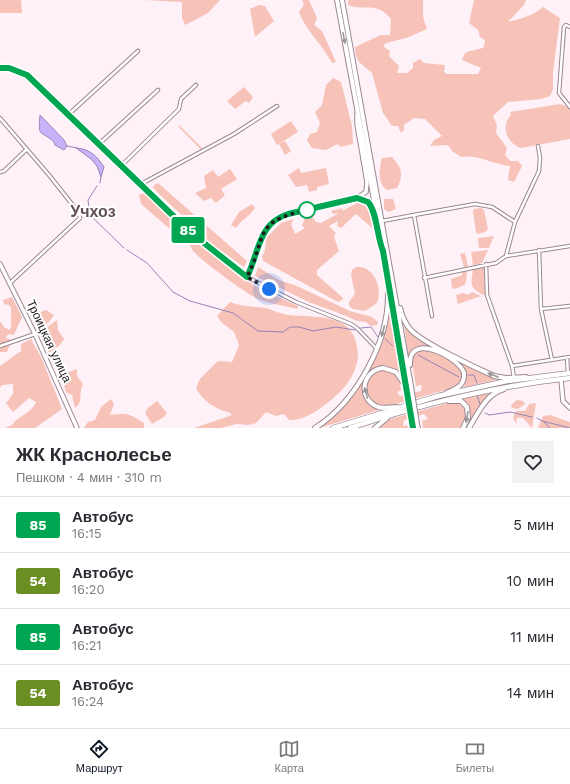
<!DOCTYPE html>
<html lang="ru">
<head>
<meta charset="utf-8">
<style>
	:root { --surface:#fff; --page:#f2f2f3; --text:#2b2b33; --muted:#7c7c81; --line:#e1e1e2; --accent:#111827 }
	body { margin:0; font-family:"Work Sans",sans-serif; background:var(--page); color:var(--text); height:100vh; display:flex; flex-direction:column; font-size:15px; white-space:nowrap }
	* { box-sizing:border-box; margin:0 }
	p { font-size:13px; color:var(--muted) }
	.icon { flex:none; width:22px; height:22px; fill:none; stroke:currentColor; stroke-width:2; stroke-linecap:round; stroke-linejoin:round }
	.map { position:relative; height:428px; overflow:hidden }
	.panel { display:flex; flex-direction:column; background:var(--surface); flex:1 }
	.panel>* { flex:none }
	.badge { padding:0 8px; border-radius:3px; font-size:14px; line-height:26px }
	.you { position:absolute; width:20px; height:20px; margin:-10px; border:3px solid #fff; border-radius:50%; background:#1a73e8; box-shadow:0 0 0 6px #1a73e833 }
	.map>.badge { position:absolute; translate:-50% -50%; box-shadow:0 0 0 2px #fff }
	.round { display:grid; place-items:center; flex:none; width:42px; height:42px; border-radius:0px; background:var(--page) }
	.head { display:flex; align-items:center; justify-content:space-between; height:68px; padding:0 16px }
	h1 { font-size:19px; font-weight:800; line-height:30px }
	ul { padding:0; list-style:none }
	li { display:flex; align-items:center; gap:12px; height:56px; padding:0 16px; border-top:1px solid var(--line) }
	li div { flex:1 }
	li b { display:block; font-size:15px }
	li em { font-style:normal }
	li .badge { min-width:44px; font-weight:700; text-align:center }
	.dock { display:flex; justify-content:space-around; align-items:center; height:56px; border-top:1px solid var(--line); background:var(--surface); font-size:11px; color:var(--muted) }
	.dock a { display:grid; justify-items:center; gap:2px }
	.dock .current { color:var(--accent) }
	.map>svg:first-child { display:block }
	.green { fill:#f7c2b8 }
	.water { fill:#c8b2f9; stroke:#9684b7 }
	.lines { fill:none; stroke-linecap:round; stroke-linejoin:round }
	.stream { stroke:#9684b7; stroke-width:1 }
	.street-casing { stroke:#9b8892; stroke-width:4.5 }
	.secondary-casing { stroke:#9b8892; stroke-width:5.5 }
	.primary-casing { stroke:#9b8892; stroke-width:6 }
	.highway-casing { stroke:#9b8892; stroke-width:6 }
	.street { stroke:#fff; stroke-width:2.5 }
	.secondary { stroke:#fff; stroke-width:3.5 }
	.primary { stroke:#fff; stroke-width:4 }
	.highway { stroke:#fff; stroke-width:4.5 }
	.primary-bridge-casing { stroke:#9b8892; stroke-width:6; stroke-linecap:butt }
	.primary-bridge { stroke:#fff; stroke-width:4 }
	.oneway { fill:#9b9899 }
	.line-casing { stroke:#fff; stroke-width:9 }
	.line { stroke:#00a651; stroke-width:6 }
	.walk { stroke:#20191d; stroke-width:4; stroke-dasharray:0 7.2 }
	.stop-dot { fill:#fff; stroke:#00a651; stroke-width:2 }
	.labels { text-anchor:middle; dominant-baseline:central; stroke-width:4; stroke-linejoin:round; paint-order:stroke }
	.street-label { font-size:12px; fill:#20191d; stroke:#fff }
	.district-label { font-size:16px; font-weight:bold; fill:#604f58; stroke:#fff }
</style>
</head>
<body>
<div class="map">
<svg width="570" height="428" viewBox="0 0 570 428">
	<rect width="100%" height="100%" fill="#fff1f8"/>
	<path class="green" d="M0,0H21L22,13H0Z
		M145,0H220L208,13L185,25L182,18V2Z
		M302,0H309L317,18L314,25L322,31L336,62L332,63C323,45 305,30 299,12L304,5Z
		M348,0H423V17L427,29L406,38L386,43L383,46L390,51L389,56L399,66L397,73H407L413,68V63L420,59L424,63L445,65L444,72L447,74H478L481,68L462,60L465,53C473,49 477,51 484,47L485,40L480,37L478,30L469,23L474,0H526L524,5L508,22C520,19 533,16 543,7L560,18L553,72V89L550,96L541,99L508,102L493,116L497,125L496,133L507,148L505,155L510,161H518L522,166L514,182L508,180L510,166C492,164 477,154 461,157L452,151L448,145L430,146L434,140L442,136L425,119L414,118L404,125V130L401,133L398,126H392L383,113L372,73L359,62L356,56L355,47L381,35H390L391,19C375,0 366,12 348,5Z
		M259,5L265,6L274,21L255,37L250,9Z
		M333,78L341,82L352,126L353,144L340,147L338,144L326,150L312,148L307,140L310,134L317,132L320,123L315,112L322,105L326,85Z
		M244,87L253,97L249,103L246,101L235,109L227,101Z
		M560,104L570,108V139L521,148C507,144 500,126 511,115L510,112Z
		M291,121L298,132L277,145L271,134Z
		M179,125L202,148L201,150L178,126Z
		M285,141L291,151L285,155L279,144Z
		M392,157C402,168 404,174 397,188L387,190C377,183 379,169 382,158Z
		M299,168L301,173L326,168L329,184L317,187V190L309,192L307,185L296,187L288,175Z
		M230,169L237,179L221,189L225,195L216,203L211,198L204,201L195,193L206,188L204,176L213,170L218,177Z
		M158,183L247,261L244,267L213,245L153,188L154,185Z
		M144,193L176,222L182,232L179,237L141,204L139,195Z
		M384,199H393L396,209L389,212L384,209Z
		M357,203H366L370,211L372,228L356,214L341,228L337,226L338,221L329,226L336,233L334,237L339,251L317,270V275L343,298L342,300L338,302L263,261L262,257L265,250L266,238L281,223L294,219L291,224L295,234L305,228L302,226L305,217L311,215L316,222L321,223L339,213L333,214L331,211L343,208L342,211Z
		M252,204L255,208C249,217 242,219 236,228L231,225L239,212Z
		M481,208L484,210L488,229L485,232L478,234L476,232L473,212L474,209Z
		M494,236L489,248H479L478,238Z
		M193,238L228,267L253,285L298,306V309C285,306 271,304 258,299C245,293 203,262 193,251C191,248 189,243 188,239Z
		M488,250L482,263L473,265L471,252Z
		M465,253L468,266L464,267L460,254Z
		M258,267L279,280L297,286L350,311L372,317L378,322L377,325L371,326L366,322L357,321L344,315L311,303L255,276Z
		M356,267C374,265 383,288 377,303L365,311L353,309L349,306V302L355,294L351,275L352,270Z
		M484,267L485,295H483C469,287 471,285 473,269Z
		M467,269C466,284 468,286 452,289L451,279L462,275V271Z
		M472,292L481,296L458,304L456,295L464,293L468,295Z
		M12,297L22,317L14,335L8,334L6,338L12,340L7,352H0V321L4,327L9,330L11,328V308L9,305L4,304L3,300Z
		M230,302C243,307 252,306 265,308C273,310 280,314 289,315C319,318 356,312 358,354C358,368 350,382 340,392C327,404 307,421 289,420L284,414L276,416L266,412L256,423L248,425L237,424L221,428H194L232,415C229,411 225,412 221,410C211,406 201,398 196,388L200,379L218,361L232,362L239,345L234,332L221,322L217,316Z
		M46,310L54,315L49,322L39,328L37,323L39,313Z
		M391,311L401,374C388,364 379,364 366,374L383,341Z
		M57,320L58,330L64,339L60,345L49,353L40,332Z
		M404,324L433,347V348C422,344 416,347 408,355Z
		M31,339L42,359L62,409L35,428H5L12,425C19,415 32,413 36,402L29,398L13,412L6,403L13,394V384L2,385L0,388V366L21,351V344Z
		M422,350C438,352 452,360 462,372V381L456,387L392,405C350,413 368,352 396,375L400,382L401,390L397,392L400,396L421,391L422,385L416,386L412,362L415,354Z
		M462,364L493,377L495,380L464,387L467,374Z
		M77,369V376L83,384C78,393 84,402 75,408L72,395L66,392L62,379L66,373Z
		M363,380C361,394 365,405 379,410L319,428L340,411Z
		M489,393L471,420L468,424L470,409L461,399Z
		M111,399L114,404L110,415C127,413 129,413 144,423V428H84L88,422L95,420L101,407Z
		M517,400L523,401L525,404L518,409L512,408L511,405Z
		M157,401L167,413L164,417L152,424L145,413L148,408Z
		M449,403H458L465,408L466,416L460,428H423L422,421L428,419L424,414L404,420L403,426L407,425L408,428H378L390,419Z
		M536,403L532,428L523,418H517L516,424L513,418L516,411H525L529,404Z
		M550,415L570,422V428H538L543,416Z"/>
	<path class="water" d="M40,115L64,140L67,146L64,150L55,145L54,142C40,129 38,139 40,115Z
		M76,148C90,149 97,156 104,167L101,177L97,166L91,159Z"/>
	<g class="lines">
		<path class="stream" d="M67,146L77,148
			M100,183L101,177
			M97,186L88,200L90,215L124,248
			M127,250L147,263L173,292L190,301L233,313L258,331L283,332L290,327H299L313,331L336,327L355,330
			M361,328L371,327L378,337
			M385,339L393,346
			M418,355L459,377
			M468,375H474L477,383
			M477,395L480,404
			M485,413L489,415L510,412L532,417
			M537,418L542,421
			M542,421L570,428
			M544,422L550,428"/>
		<g class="street-casing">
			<path id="street" d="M570,27L566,25L564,27L559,93L570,107
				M69,114L138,51
				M0,118L49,175L79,213L80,218L10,283
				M100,143L158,90
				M122,165L179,109L181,99L196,85
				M0,172L4,171L27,149
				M141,184L234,134L277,106
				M414,215L475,204L492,207L515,222
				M382,221L414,215L432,316
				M539,250L541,309L552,360
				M506,256L570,246
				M486,264L487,295L512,366L514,378
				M247,277L296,302L351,324L357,328L377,349
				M424,278L496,263L506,256L515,222L539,171L540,158L538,146
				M541,309L570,306
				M0,346L35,334
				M567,358L568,373
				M512,366L570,357"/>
		</g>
		<g class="secondary-casing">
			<path id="secondary" d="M0,68H9L27,75L190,232L247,277C259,253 258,223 288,214L357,198L366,192L367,182L357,124V114
				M358,199L365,200L370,204L382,248
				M0,264L35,334L77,428
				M561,379L563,401L570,408"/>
		</g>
		<g class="primary-casing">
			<path id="primary" d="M337,0L378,222L406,387
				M342,0L411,386
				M400,308C402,316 405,324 411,330C423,343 476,368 494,376L506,378L526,377
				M410,365C408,331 459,357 464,373C465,386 456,389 446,393
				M449,401H461L467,407L468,418L463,428
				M397,407C391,407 384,409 378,407C357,399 362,370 383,368L396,372L403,382
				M417,424L418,428
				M315,428C356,402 389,342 388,293
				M375,428L387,418
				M469,428C478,413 486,394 504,389"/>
		</g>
		<g class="highway-casing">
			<path id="highway" d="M333,428L438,396L507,381L570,373
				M350,428C422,404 494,386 570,378"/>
		</g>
		<use href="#street" class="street"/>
		<use href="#secondary" class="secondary"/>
		<use href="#primary" class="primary"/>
		<use href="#highway" class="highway"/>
		<g class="primary-bridge-casing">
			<path id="primary-bridge" d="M411,386L417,424
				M406,387L412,425"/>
		</g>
		<use href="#primary-bridge" class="primary-bridge"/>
	</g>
	<defs><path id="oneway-solid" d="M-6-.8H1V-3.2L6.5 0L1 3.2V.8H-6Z"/></defs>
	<g class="oneway">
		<use href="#oneway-solid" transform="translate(344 38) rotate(79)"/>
		<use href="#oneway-solid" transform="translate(383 331) rotate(105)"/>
		<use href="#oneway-solid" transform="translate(493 375) rotate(-159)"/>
		<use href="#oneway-solid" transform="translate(366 393) rotate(-106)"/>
		<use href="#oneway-solid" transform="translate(467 417) rotate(100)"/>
	</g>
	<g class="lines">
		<g class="line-casing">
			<path id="line" d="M0,68H9L27,75L190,232L247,277C259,253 258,223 288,214L357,198L368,202C377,212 377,237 383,251L413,428"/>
		</g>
		<use href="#line" class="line"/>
		<path class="walk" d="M269,289L247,277C268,236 251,222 307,210"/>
	</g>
	<circle class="stop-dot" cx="307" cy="210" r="8"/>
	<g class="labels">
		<g class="street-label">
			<text transform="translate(49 341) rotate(65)">Троицкая улица</text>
		</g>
		<g class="district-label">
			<text x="93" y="211">Учхоз</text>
		</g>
	</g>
</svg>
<div class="you" style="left:269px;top:289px"></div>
<b class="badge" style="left:188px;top:230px;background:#00a651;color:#fff">85</b>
</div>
<section class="panel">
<div class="head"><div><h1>ЖК Краснолесье</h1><p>Пешком · 4 мин · 310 m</p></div><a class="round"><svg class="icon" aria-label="heart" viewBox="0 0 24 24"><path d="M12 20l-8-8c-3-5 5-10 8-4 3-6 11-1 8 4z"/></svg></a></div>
<ul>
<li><span class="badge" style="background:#00a651;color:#fff">85</span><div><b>Автобус</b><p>16:15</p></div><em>5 мин</em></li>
<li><span class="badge" style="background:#6b8e23;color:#fff">54</span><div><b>Автобус</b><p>16:20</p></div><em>10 мин</em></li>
<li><span class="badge" style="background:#00a651;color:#fff">85</span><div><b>Автобус</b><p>16:21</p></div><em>11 мин</em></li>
<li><span class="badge" style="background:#6b8e23;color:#fff">54</span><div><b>Автобус</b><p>16:24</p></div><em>14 мин</em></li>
</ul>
</section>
<nav class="dock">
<a class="current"><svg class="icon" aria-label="directions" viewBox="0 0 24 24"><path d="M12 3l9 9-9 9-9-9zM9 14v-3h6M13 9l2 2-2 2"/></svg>Маршрут</a>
<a><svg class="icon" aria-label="map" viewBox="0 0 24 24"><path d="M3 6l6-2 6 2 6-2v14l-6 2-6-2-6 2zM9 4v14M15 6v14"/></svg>Карта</a>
<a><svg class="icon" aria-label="tickets" viewBox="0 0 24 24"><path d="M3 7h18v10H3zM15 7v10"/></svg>Билеты</a>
</nav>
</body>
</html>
